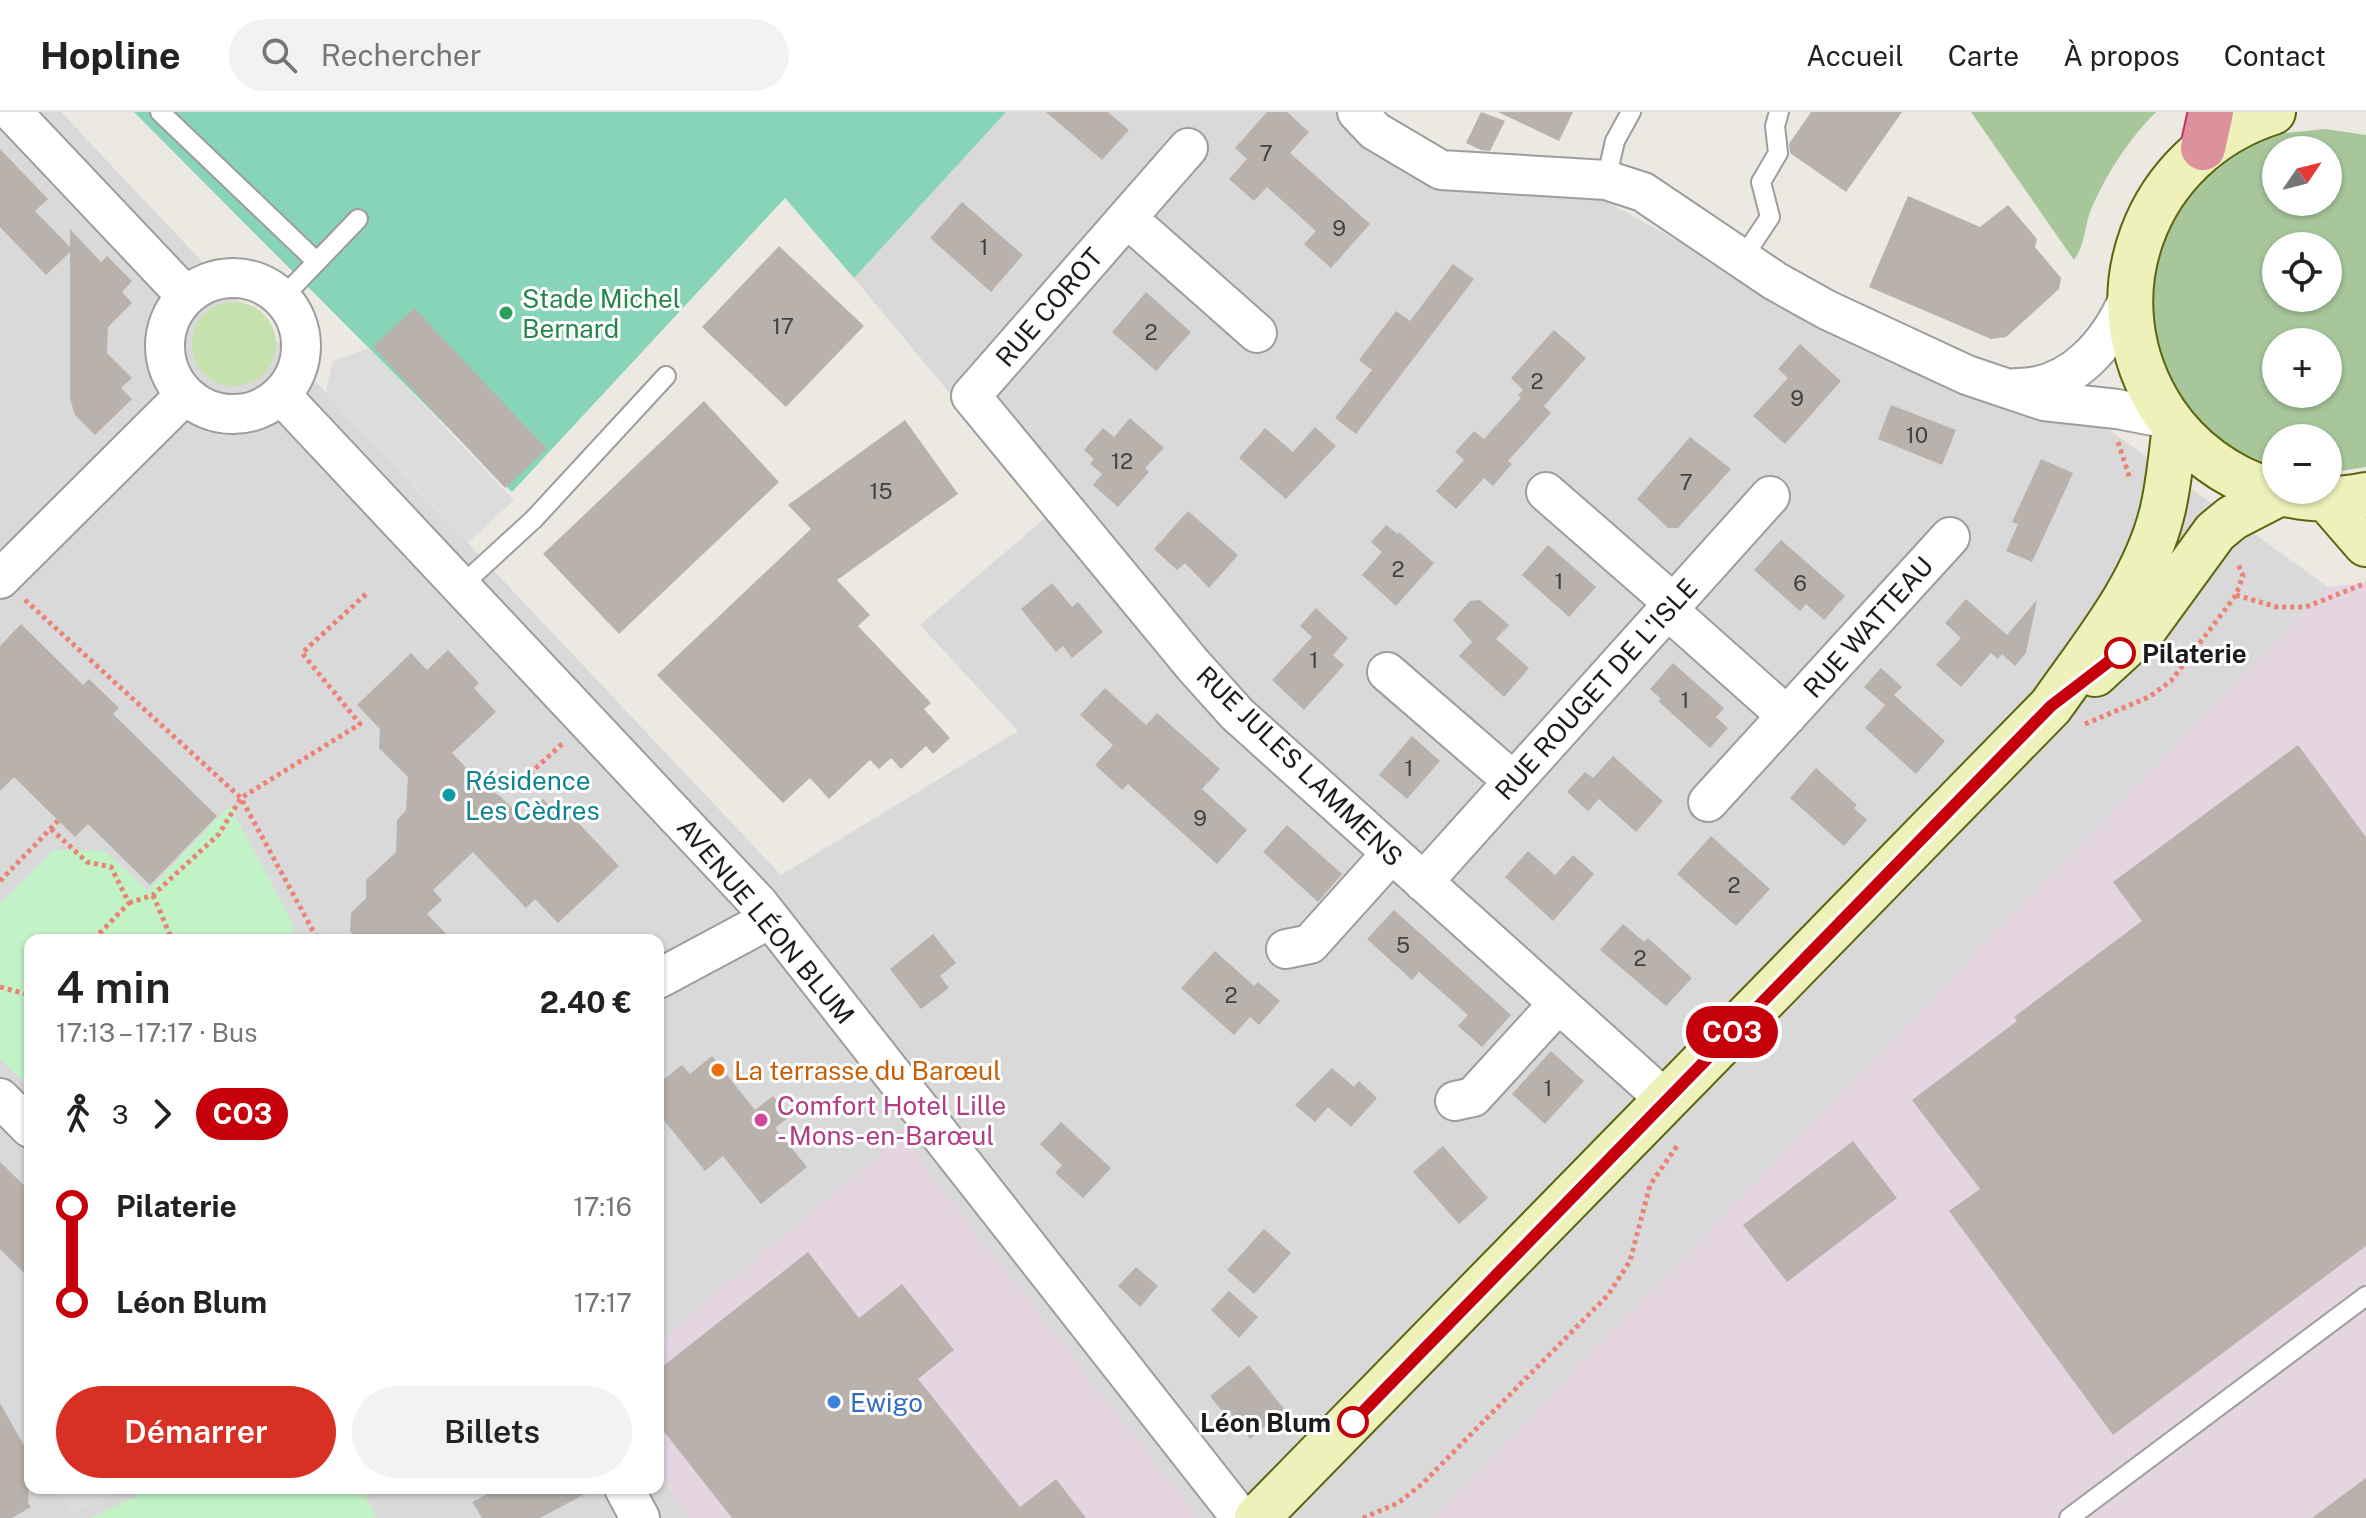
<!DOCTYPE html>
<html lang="fr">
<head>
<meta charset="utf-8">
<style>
	:root { --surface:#fff; --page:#f2f2f2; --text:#222; --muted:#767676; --line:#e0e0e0; --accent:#d93025 }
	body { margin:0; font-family:"Public Sans",sans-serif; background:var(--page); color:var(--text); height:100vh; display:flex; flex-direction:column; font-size:30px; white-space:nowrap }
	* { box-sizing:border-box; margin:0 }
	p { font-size:26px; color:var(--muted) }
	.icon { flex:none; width:44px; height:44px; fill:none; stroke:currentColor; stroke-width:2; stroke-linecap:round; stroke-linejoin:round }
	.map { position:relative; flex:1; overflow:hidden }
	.sheet { position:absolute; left:24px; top:822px; width:640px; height:560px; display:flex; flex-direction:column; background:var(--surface); border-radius:16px; box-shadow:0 2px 6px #0004 }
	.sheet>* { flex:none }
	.badge { padding:0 16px; border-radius:26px; font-size:28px; line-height:52px }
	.needle { width:52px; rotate:55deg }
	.tools { position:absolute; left:2262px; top:24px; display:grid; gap:16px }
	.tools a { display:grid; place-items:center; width:80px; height:80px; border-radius:50%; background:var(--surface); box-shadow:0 2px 6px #0004; font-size:40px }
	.map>.badge { position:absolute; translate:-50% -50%; box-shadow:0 0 0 4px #fff }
	.legs { display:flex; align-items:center; gap:12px; height:88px; padding:0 32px; font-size:26px }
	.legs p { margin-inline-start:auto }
	.headline { display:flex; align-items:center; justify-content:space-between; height:136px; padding:0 32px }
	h1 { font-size:44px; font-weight:600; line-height:60px }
	.action { display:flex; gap:16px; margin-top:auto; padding:16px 32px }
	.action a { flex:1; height:92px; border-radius:48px; background:var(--accent); color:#fff; font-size:32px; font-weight:600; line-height:92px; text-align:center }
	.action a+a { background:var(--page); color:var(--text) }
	ul { padding:0 32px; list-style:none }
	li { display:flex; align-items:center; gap:28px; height:96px; font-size:30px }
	li i { display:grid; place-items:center; width:12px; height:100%; margin:0 10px; background:currentColor }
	li i::after { content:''; width:20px; height:20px; margin:-10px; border:6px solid; border-radius:50%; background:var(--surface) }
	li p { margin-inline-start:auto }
	li:first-child i { background:linear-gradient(#0000 50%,currentColor 0) }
	li:last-child i { background:linear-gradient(currentColor 50%,#0000 0) }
	header { display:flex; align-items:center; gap:48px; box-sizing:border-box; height:112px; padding:0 40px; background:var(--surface); border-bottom:2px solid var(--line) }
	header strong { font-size:38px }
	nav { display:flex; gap:44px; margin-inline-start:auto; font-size:28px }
	.search { width:560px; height:72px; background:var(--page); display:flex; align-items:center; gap:20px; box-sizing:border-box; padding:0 28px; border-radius:44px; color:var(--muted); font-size:30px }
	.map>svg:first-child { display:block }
	.residential { fill:#dad9d9 }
	.industrial { fill:#e4d5e1 }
	.grass { fill:#c5e2ac }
	.forest { fill:#a7c79b; fill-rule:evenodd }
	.park { fill:#c2f3c7 }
	.pitch { fill:#87d4b8 }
	.parking { fill:#dcdcdc }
	.building { fill:#b9b2ac }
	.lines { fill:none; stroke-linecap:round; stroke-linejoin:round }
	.lane-casing { stroke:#9d9d9d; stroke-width:22 }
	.street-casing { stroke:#9d9d9d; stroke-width:42 }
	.secondary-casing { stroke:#5b660f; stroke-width:48 }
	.highway-casing { stroke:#c43563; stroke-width:48 }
	.path { stroke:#eb8374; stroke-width:5; stroke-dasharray:4 4; stroke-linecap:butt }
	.lane { stroke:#fff; stroke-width:18 }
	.street { stroke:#fff; stroke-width:38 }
	.secondary { stroke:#eef2ba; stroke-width:44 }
	.highway { stroke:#dc919d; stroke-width:44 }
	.line-1-casing { stroke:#fff; stroke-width:18 }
	.line-1 { stroke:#c5000a; stroke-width:12 }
	.leisure-dot { fill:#2e9e5b; stroke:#fff; stroke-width:3 }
	.stop-1-dot { fill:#fff; stroke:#c5000a; stroke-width:4 }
	.culture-dot { fill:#0f9aa8; stroke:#fff; stroke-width:3 }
	.food-dot { fill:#e8710a; stroke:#fff; stroke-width:3 }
	.hotel-dot { fill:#d1479c; stroke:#fff; stroke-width:3 }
	.shop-dot { fill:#3f7fe0; stroke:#fff; stroke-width:3 }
	.labels { text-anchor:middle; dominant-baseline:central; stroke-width:6; stroke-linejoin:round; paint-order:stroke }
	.number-label { font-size:22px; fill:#434240 }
	.leisure-label { font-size:26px; fill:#27864d; stroke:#fff; text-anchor:start }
	.street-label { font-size:26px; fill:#1c1c1c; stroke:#fff }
	.stop-label { font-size:26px; font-weight:bold; fill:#1c1c1c; stroke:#fff; text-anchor:start }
	.culture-label { font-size:26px; fill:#0d838f; stroke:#fff; text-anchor:start }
	.food-label { font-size:26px; fill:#c56008; stroke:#fff; text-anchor:start }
	.hotel-label { font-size:26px; fill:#b23c85; stroke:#fff; text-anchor:start }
	.shop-label { font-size:26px; fill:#366cbe; stroke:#fff; text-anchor:start }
</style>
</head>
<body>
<header>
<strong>Hopline</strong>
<div class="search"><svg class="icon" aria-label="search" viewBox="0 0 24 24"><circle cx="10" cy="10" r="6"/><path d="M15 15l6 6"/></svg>Rechercher</div>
<nav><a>Accueil</a><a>Carte</a><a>À propos</a><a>Contact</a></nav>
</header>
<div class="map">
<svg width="2366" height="1406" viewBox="0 0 2366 1406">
	<rect width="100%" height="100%" fill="#ece9e2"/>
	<path class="residential" d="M0,0H61L781,763L1018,619L920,513L1050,402L854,166L1006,0H1336L1441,58L1589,80L1765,177L2101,312L2328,475L1433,1406H1198L901,1025L658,1230V828H30V1376H658V1360L690,1406H0Z"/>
	<path class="industrial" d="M2366,471V1406H1433L2328,475Z
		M901,1025L1198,1406H690L658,1360V1230Z"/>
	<path class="grass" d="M192 232a42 42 0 1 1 84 0a42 42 0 1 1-84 0Z"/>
	<path class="forest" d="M1971,0H2156C2129,27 2108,59 2092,95C2084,113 2086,132 2074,148Z
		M2325,17L2366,23V355L2328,361V326H2276V355L2228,335L2202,314L2180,289L2152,229L2150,162L2181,86L2230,42L2275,22ZM2276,38H2328V90H2276ZM2276,134H2328V186H2276ZM2276,230H2328V282H2276Z"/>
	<path class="park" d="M230,693L295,817L284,828H30V976L0,946V792L54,738L105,739L148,779Z
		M154,1376H361L376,1406H90Z"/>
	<path class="pitch" d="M134,0H1006L854,166L785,86L512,380Z"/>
	<path class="parking" d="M369,236L514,388L468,431L326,280L333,249Z
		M57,1376H123L72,1403Z"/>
	<path class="building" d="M1046,0H1108L1129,18L1102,48Z
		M1267,0H1287L1309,20L1290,41L1370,112L1331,156L1304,132L1316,119L1267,75L1254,89L1229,67L1247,47L1235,36Z
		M1481,0L1505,9L1490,39L1481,38L1466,31Z
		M1498,0H1573L1559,29Z
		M1811,0H1902L1846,80L1790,41L1789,32Z
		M0,37L48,87L35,99L70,135V117L101,150L107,144L132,169L122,180L132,191L108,215L107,241L132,266L121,276L132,287L95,323L75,303L70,287V140L46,163L0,115Z
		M1908,84L1980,115L2008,93L2037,127L2035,135L2061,166L2059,177L2006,225L1991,227L1869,175Z
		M962,90L1023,143L991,180L930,126Z
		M779,134L864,214L786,295L702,215Z
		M1453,152L1474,167L1356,322L1335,306L1372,258L1359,248L1396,199L1410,209Z
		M1146,180L1191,220L1156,259L1112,220Z
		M414,196L547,337L505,376L373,235Z
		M1554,218L1586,246L1544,294L1551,301L1508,349L1512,352L1493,374L1484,366L1456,397L1436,379L1464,348L1455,340L1474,319L1484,327L1521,286L1518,283L1523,278L1511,266Z
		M1800,232L1841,269L1785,332L1753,304L1788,266L1778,257Z
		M704,289L779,370L619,522L543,442Z
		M1891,293L1956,318L1942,353L1878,327Z
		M1130,306L1164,336L1145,356L1149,360L1118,395L1093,373L1102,362L1090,352L1094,347L1084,338L1103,316L1114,325Z
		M905,308L958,382L837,468L870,503L858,514L931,591L924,597L950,626L933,642L926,634L901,657L891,646L879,657L870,648L829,687L810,666L783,691L657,563L811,417L788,393Z
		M1315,315L1336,334L1286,387L1239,346L1265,316L1293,340Z
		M1690,325L1731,357L1678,416H1668L1637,387Z
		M2041,347L2073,361L2032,450L2006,439L2018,412L2012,410Z
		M1188,399L1238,443L1209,476L1185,451L1177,458L1154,437Z
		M1386,413L1398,422L1399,420L1434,451L1396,494L1362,463L1382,440L1371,430Z
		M1781,428L1845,484L1824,508L1806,492L1800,499L1754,458Z
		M1548,433L1596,475L1569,505L1522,463Z
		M1052,471L1072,495L1078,490L1103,520L1072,546L1063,534L1056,540L1021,497Z
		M1966,487L2007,523L2037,488L2026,541L2015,554L2002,542L1998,547L1991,541L1961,575L1936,553L1961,526L1945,511Z
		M1480,488L1509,513L1496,527L1529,556L1504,585L1459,544L1472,530L1453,508L1470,489Z
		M1316,496L1348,526L1333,543L1344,553L1304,598L1272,568L1312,525L1300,514Z
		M21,512L83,573L89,567L119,596L113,602L217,704L150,773L88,712L75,725L14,665L0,679V534Z
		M448,538L479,571L474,576L496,600L452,641L489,680L491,679L500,684L523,707L543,687L564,710L571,703L619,754L558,811L535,787L526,796L473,740L433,778L442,788L427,802L452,828H358L350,819L351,801L366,786V768L396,740L397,708L406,698L408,665L379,636L380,617L357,593L411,541L427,558Z
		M1673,551L1724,596L1716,605L1728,616L1710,636L1658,589L1661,587L1650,577Z
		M1881,556L1902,575L1894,583L1945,629L1916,662L1865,616L1885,593L1864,575Z
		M1105,576L1146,613L1157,601L1220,657L1202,677L1247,718L1217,752L1128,672L1122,678L1095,653L1113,633L1080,603Z
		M1412,624L1440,649L1407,687L1379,663Z
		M2298,633L2366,725V1134L2113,1323L1949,1099L1980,1077L1912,988L2017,909L2014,905L2142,809L2113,770Z
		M1613,644L1663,689L1636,720L1599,687L1588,699L1567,680L1585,660L1593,666Z
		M1816,656L1857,693L1854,696L1867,708L1844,734L1790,686Z
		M1287,713L1342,762L1318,790L1263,740Z
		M1711,724L1770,777L1736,814L1677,762Z
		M1528,739L1555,763L1573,743L1594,762L1553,809L1505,765Z
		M1394,798L1511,903L1482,935L1458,914L1468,903L1419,860L1412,868L1367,827Z
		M1623,812L1644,830L1648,826L1692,866L1666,894L1600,838Z
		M933,822L956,851L940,864L949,876L921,897L890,857Z
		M1215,839L1254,874L1258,870L1280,889L1259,913L1250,905L1234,923L1181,876Z
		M1551,939L1584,969L1545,1012L1512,982Z
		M712,944L755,998L773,984L790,1004L775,1016L807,1055L761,1092L723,1044L705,1059L658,1001V972L682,953L690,962Z
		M1332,956L1354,975L1359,969L1377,986L1351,1015L1328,995L1315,1010L1295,993Z
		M1061,1010L1111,1056L1083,1086L1055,1061L1062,1053L1040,1032Z
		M1853,1029L1897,1086L1787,1170L1743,1113Z
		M1443,1034L1488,1086L1459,1112L1413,1060Z
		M0,1050L30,1079V1167L0,1137Z
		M1264,1117L1291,1141L1254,1182L1227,1158Z
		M808,1140L859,1206L902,1172L954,1238L918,1267L1020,1395L1056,1367L1086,1406H732L658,1312V1258Z
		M1136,1155L1158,1174L1140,1195L1118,1174Z
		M1229,1179L1258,1205L1239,1226L1211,1198Z
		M1249,1253L1285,1298L1250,1327L1229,1300L1225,1303L1210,1284Z
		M0,1291L30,1344L28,1391L31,1395L12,1406H0Z
		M2366,1366V1406H2312Z
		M499,1376H596L540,1406H482L472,1390Z"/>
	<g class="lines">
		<g class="lane-casing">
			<path id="lane" d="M160,0L317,150
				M1606,68L1615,29L1631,0
				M1742,147L1770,105L1761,70L1778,41L1775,14L1779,0
				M282,186L358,107
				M461,474L534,407L666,264
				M2069,1406L2366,1184"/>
		</g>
		<g class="street-casing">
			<path id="street" d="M12,0L186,184
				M1357,0L1375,19L1441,58L1606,68L1643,80L1775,169L1827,198L1967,263L2044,289L2117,297L2169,307
				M1188,36L971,284L1193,553L1237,602L1666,988
				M1127,106L1257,221
				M165 234a68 68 0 1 1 136 0a68 68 0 1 1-136 0Z
				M2016,276C2072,277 2110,231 2130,183
				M281,283L758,791L1241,1406
				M1546,380L1673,491
				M0,467L185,283
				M1668,498L1787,604
				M1387,560L1513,669
				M1708,690L1950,425
				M1423,770L1770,384
				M1286,837L1310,832L1391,742
				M658,867L770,807
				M0,986L30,1016
				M1455,989L1473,985L1558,892
				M624,1376L640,1406"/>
		</g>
		<g class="secondary-casing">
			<path id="secondary" d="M2273,0C2145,41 2089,186 2164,300C2189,337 2227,366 2270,378C2301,387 2334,390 2366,383
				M2327,387L2366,432
				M2095,562L2145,516L2215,420L2232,406L2280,381
				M1257,1406L2051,594C2093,534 2144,473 2162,401C2169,373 2171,344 2175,315"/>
		</g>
		<g class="highway-casing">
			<path id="highway" d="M2203,36L2211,0"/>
		</g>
		<path class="path" d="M2118,330L2130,367
			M2236,483L2277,495H2306L2366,471
			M25,488L241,686L318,828
			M2085,612L2149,585L2171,569L2236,483L2243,464L2238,452
			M512,678L563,631
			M51,717L87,750L111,755L129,791L93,828
			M0,769L58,709
			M153,783L172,828
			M129,791L153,783L219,722L241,686L360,612L302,541L366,482
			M0,875L30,883
			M1363,1406L1398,1391L1422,1372L1608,1183L1630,1149L1650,1073L1679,1031"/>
		<use href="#lane" class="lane"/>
		<use href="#street" class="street"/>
		<use href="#secondary" class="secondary"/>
		<use href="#highway" class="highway"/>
	</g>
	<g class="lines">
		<g class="line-1-casing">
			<path id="line-1" d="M1353,1310L2051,594L2120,541"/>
		</g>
		<use href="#line-1" class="line-1"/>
	</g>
	<circle class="leisure-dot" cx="506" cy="201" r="8"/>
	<g class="stop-1-dot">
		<circle cx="2120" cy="541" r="14"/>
		<circle cx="1353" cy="1310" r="14"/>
	</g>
	<circle class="culture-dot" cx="449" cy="683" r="8"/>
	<circle class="food-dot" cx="718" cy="958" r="8"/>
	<circle class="hotel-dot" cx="761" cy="1008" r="8"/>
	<circle class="shop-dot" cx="834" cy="1290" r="8"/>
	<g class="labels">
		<g class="number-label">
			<text x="1266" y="41">7</text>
			<text x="1339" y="116">9</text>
			<text x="984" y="135">1</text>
			<text x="783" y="214">17</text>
			<text x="1151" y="220">2</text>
			<text x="1537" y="269">2</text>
			<text x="1797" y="286">9</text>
			<text x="1917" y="323">10</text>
			<text x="1122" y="349">12</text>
			<text x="1686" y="370">7</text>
			<text x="881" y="379">15</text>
			<text x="1398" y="457">2</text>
			<text x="1559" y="469">1</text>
			<text x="1800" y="471">6</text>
			<text x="1314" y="548">1</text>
			<text x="1685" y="588">1</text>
			<text x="1409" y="656">1</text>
			<text x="1200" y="706">9</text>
			<text x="1734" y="773">2</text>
			<text x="1403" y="833">5</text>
			<text x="1640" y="846">2</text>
			<text x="1231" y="883">2</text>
			<text x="1548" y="976">1</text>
		</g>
		<g class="leisure-label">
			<text x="522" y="186">Stade Michel<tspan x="522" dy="30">Bernard</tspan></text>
		</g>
		<g class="street-label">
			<text transform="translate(1049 195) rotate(-49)">RUE COROT</text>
			<text transform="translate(1868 515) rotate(-48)">RUE WATTEAU</text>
			<text transform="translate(1596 577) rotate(-48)">RUE ROUGET DE L'ISLE</text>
			<text transform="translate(1300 654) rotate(44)">RUE JULES LAMMENS</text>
			<text transform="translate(766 809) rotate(50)">AVENUE LÉON BLUM</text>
		</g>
		<g class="stop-label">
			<text x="2142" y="541">Pilaterie</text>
			<text x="1331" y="1310" text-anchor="end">Léon Blum</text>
		</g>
		<g class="culture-label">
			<text x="465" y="668">Résidence<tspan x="465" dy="30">Les Cèdres</tspan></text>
		</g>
		<g class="food-label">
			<text x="734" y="958">La terrasse du Barœul</text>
		</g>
		<g class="hotel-label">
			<text x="777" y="993">Comfort Hotel Lille<tspan x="777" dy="30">- Mons-en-Barœul</tspan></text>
		</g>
		<g class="shop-label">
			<text x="850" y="1290">Ewigo</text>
		</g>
	</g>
</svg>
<div class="tools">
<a><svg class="needle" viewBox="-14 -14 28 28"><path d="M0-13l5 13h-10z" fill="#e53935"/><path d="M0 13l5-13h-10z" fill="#767676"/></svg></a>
<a><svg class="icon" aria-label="locate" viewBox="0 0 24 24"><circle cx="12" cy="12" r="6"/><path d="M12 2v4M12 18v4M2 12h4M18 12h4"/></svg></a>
<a>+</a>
<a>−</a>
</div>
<b class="badge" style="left:1732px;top:920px;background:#c5000a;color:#fff">CO3</b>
<section class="sheet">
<div class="headline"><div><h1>4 min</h1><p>17:13 – 17:17 · Bus</p></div><b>2.40 €</b></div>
<div class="legs"><svg class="icon" aria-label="walk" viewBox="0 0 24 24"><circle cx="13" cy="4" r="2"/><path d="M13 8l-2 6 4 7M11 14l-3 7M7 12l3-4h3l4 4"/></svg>3<svg class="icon" aria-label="forward" viewBox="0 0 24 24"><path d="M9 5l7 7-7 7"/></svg><b class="badge" style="background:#c5000a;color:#fff">CO3</b></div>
<ul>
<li><i style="color:#c5000a"></i><b>Pilaterie</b><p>17:16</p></li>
<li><i style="color:#c5000a"></i><b>Léon Blum</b><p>17:17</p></li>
</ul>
<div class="action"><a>Démarrer</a><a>Billets</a></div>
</section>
</div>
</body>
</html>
